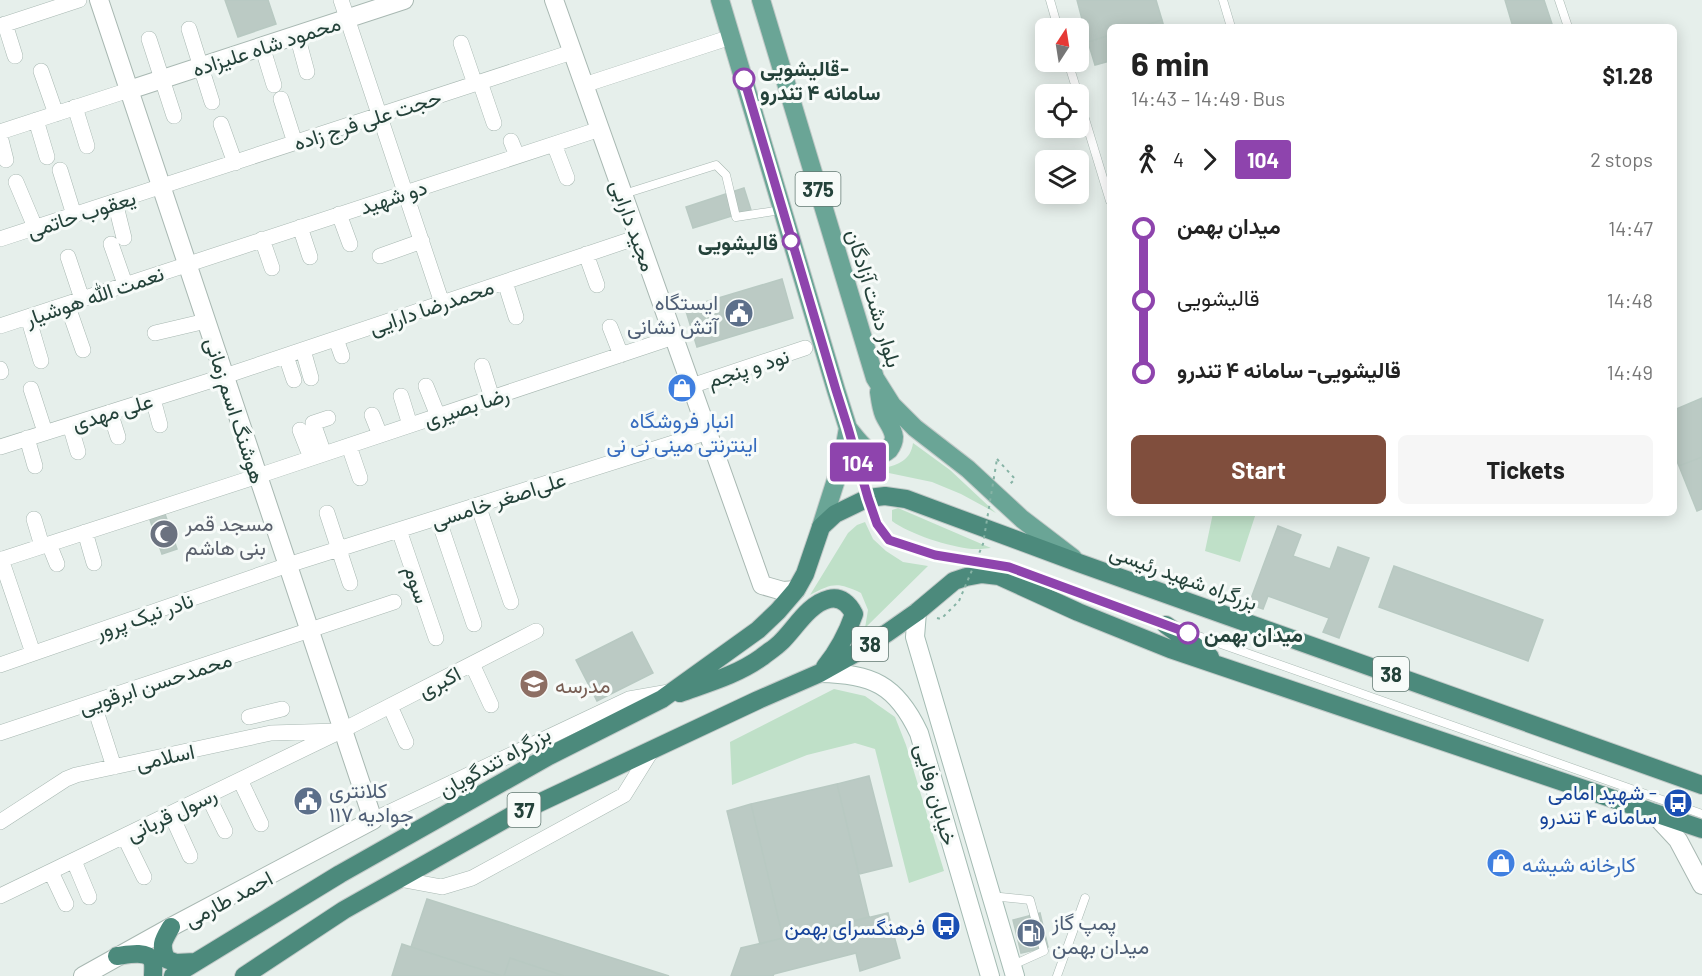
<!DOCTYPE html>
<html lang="en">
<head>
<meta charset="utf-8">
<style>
	:root { --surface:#fff; --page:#f6f6f6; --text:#222; --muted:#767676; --accent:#804e3d }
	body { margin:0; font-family:Barlow,Vazirmatn,sans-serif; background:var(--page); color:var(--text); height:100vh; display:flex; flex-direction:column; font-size:22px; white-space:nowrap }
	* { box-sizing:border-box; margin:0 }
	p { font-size:20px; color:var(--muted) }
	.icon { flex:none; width:33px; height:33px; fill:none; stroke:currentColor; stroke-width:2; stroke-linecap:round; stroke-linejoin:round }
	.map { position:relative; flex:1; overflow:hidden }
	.sheet { position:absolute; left:1107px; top:24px; width:570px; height:492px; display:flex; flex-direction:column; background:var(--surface); border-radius:9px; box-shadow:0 3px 15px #0003 }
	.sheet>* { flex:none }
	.badge { padding:0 12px; border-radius:4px; font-size:21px; line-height:39px }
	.needle { width:39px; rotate:12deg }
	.controls { position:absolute; left:1035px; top:18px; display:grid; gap:12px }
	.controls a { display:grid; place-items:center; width:54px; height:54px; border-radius:9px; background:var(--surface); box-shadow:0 3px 15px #0003; font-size:30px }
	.map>.badge { position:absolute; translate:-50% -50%; box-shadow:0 0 0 3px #fff }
	.legs { display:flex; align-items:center; gap:9px; height:66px; padding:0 24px; font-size:20px }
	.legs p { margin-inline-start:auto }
	.headline { display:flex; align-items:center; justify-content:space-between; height:102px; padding:0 24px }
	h1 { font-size:33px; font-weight:700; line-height:45px }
	.button { display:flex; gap:12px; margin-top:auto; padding:12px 24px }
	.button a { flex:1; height:69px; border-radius:9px; background:var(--accent); color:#fff; font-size:24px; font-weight:700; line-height:69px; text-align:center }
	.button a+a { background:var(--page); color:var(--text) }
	ul { padding:0 24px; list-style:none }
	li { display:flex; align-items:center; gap:21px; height:72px; font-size:22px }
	li i { display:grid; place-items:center; width:9px; height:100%; margin:0 8px; background:currentColor }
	li i::after { content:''; width:15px; height:15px; margin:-8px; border:4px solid; border-radius:50%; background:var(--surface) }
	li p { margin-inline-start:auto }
	li:first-child i { background:linear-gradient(#0000 50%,currentColor 0) }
	li:last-child i { background:linear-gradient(currentColor 50%,#0000 0) }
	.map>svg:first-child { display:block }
	.green { fill:#bfe0c8 }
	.building { fill:#bbcac4; stroke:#b8c9c2; stroke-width:1.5 }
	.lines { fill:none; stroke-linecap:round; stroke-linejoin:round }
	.service-casing { stroke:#a8b8b2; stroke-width:9 }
	.minor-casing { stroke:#a8b8b2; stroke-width:16 }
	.tertiary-casing { stroke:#a8b8b2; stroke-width:20 }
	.secondary-casing { stroke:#a4bbb3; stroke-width:20 }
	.primary-casing { stroke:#c2cac8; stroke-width:20 }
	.trunk-casing { stroke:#c2cac8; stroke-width:20 }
	.path { stroke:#86b3a5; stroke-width:2; stroke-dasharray:3 4.5; stroke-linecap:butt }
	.service { stroke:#fff; stroke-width:8 }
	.minor { stroke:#fff; stroke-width:15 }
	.tertiary { stroke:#fff; stroke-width:18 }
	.secondary { stroke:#fff; stroke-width:18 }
	.primary { stroke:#6aa596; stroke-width:18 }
	.trunk { stroke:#4c8a7c; stroke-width:18 }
	.path-bridge { stroke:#86b3a5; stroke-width:2; stroke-dasharray:3 4.5; stroke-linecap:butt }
	.line-1-casing { stroke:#fff; stroke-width:14 }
	.line-1 { stroke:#8e44ad; stroke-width:9 }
	.stop-1-dot { fill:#fff; stroke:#8e44ad; stroke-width:3 }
	.labels { text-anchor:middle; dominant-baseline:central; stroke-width:6; stroke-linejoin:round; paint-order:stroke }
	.shield { fill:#f7fbf9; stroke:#637a73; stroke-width:1.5 }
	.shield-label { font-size:20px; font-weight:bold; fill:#24423a }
	.street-label { font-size:21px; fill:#24423a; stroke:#f7fbf9 }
	.stop-label { font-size:21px; font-weight:bold; fill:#24423a; stroke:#f7fbf9; text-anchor:start }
	.service-label { font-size:21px; fill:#4e5e75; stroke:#f7fbf9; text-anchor:start }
	.shop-label { font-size:21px; fill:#366cbe; stroke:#f7fbf9 }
	.worship-label { font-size:21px; fill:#5b616d; stroke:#f7fbf9; text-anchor:start }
	.education-label { font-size:21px; fill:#785e54; stroke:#f7fbf9; text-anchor:start }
	.transit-label { font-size:21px; fill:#164399; stroke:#f7fbf9; text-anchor:end }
</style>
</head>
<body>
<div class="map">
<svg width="1702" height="976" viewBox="0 0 1702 976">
	<rect width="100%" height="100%" fill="#e6efeb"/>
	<path class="green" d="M913,443L950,470L996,513L961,494L932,482L884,472V468C898,465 911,460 913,443Z
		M898,508L991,548C984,549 978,549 972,549C950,547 909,534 892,521V510Z
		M1213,513H1256L1240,562L1205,551Z
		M865,522L873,539L886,551L903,562L928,566L865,628L868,610L861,593C837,582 833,583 810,595L848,533L857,525Z
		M834,689L865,696L895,717L906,745L944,871L909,883L875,749L855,743L807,755L732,785L730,742Z"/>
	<path class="building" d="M225,0H268L276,24L238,37Z
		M1077,0H1156L1162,20L1139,27H1110V35L1088,42Z
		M1505,0H1544L1553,27H1513Z
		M1162,20L1164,27H1139Z
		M1110,35V61L1095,65L1088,42Z
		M744,188L751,210L693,228L686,207Z
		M782,279L793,318L697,347L685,308Z
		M1702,398V457L1679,466L1674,454V410Z
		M1702,457V509L1697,511L1679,466Z
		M165,514L177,549L162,554L150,520Z
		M1278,526L1301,535L1293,556L1330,569L1338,547L1369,558L1339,638L1323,632L1329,618L1268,596L1263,609L1249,604Z
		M1394,566L1543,620L1528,661L1379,607Z
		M632,632L653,673L597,701L576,660Z
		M869,776L892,866L859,874L837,784Z
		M837,784L869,917L783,938L751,804Z
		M751,804L783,938L760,944L727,811Z
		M427,899L669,976H564L510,958L504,976H502L411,947Z
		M888,913L900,958L860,971L856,953L774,974L773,976H731L741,948Z
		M1040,913L1048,947L1021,953L1013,920Z
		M402,944L411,947L502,976H392Z
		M510,958L564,976H504Z"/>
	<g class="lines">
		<g class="service-casing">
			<path id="service" d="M1050,0L1058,28
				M1223,0L1231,27
				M1559,0L1568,27
				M1068,62L1078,94
				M1078,96L1110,201
				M624,194L716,165L726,175L736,217L781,210
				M852,441L868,498L877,524L889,540L935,555L1009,567L1167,625
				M1187,632L1702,814
				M991,896L1030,900L1044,951L1013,965
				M1057,976L1085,898"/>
		</g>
		<g class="minor-casing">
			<path id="minor" d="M341,0L442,303
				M5,24L15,56
				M0,26L79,0
				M189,29L212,102
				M297,35L307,72
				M149,39L174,116
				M461,43L475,84
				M262,46L274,85
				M41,71L56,114
				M480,82L494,123
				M584,85L731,37
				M281,99L295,143
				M75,107L87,146
				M36,120L47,157
				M221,124L235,163
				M0,132L129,90
				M0,136L6,160
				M511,141L517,156
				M554,144L567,178
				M60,170L74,215
				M16,182L35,227
				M115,202L124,238
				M339,214L350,244
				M300,227L310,257
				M0,239L572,52
				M262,239L272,268
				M111,244L125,284
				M586,254L597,285
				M380,256L422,241
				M68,257L82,299
				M505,282L516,317
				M67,304L83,350
				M28,317L41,361
				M0,326L600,129
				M610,327L621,355
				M155,333L206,321
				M336,339L342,356
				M303,350L311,378
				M286,356L294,380
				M482,366L492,398
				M0,369L1,372
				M426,386L438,416
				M691,386L805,348
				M31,389L45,432
				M401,396L410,425
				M153,399L160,425
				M110,412L118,437
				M372,415L380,435
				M70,425L78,452
				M300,430L311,458
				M27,438L35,466
				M349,446L360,478
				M0,447L225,376L638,237
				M324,454L313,423L328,418
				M478,505L511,602
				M327,513L350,583
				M438,518L474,624
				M34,519L42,546
				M399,530L436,638
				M85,532L94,563
				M49,544L57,564
				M1,559L33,653
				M0,560L258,476L674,337
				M472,664L491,705
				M0,665L288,565L708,432
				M93,702L114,767
				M390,706L406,742
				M249,717L282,709
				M0,733L394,602
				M240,780L261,824
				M208,796L225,831
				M171,814L190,856
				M373,820L629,699L669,692
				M0,822L66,779L76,775L271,733L337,731
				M124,836L144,877
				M74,861L89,897
				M51,872L66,904
				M399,879L442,887L472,878L624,795L652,750
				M0,896L343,730L536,631"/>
		</g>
		<g class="tertiary-casing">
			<path id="tertiary" d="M554,0L762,585L783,591L796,590
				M129,90L404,0
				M1652,812L1678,840L1702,885
				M83,976L171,927L373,820L99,0"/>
		</g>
		<g class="secondary-casing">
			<path id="secondary" d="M917,612L915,637L1015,976
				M820,673C872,674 896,684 919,733L990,976"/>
		</g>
		<g class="primary-casing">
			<path id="primary" d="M720,0L836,390L848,428L842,461L821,527
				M761,0L875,378L892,405L915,428L968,469L1022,519L1073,558
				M848,428C857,439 873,464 889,450C892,446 894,441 894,437C893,428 887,422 884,415C881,408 880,399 879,392"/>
		</g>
		<g class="trunk-casing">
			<path id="trunk" d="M1166,625L1210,657
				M680,693C708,683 737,675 762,657C768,652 775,648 780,643C795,629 808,604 829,599C841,596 849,604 854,614C847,634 838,651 825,667
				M171,927C163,941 160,944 166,959L176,963L195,962
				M117,956C126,955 146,950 152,960C154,964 153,972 153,976
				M173,976L340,874L549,756L662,699L758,630L778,611L796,590L805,574L821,527L835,514L868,498L885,496L906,499L1079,563L1702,785
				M244,976L344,910L509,817L758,700L820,673L854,654L887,633L917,612L954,581L966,577L982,574L999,576L1078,612L1170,649L1702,829"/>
		</g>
		<path class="path" d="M997,459L1015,479L1009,485
			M937,618L941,619L959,601"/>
		<use href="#service" class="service"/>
		<use href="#minor" class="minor"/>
		<use href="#tertiary" class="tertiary"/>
		<use href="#secondary" class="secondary"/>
		<use href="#primary" class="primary"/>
		<use href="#trunk" class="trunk"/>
		<path class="path-bridge" d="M959,601L983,544L997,459"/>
	</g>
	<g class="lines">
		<g class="line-1-casing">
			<path id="line-1" d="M744,79L836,390L848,428L868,498L877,524L889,540L935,555L1009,567L1188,633"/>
		</g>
		<use href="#line-1" class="line-1"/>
	</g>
	<defs>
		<g id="civic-disc" transform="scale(1.5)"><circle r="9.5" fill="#5c6f8a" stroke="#f7fbf9"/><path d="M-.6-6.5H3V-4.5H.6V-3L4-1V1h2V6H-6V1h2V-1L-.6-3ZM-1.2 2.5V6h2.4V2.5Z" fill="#fff"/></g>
		<g id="shop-disc" transform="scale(1.5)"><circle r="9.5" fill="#3f7fe0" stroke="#f7fbf9"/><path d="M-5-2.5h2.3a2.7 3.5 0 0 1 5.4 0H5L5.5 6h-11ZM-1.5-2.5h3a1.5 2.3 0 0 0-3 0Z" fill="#fff"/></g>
		<g id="mosque-disc" transform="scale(1.5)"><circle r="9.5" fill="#6b7280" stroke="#f7fbf9"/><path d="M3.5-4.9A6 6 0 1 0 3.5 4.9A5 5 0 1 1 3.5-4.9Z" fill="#fff"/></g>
		<g id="school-disc" transform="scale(1.5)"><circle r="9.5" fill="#8d6e63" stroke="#f7fbf9"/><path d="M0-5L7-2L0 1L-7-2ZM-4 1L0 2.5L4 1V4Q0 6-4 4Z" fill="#fff"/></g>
		<g id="bus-disc" transform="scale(1.5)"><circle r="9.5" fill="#1a4fb4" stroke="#f7fbf9"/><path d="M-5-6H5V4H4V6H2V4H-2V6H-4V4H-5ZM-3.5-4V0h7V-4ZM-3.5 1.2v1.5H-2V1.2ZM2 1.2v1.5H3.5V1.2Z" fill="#fff"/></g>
		<g id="fuel-disc" transform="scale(1.5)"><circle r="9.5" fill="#5c6f8a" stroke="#f7fbf9"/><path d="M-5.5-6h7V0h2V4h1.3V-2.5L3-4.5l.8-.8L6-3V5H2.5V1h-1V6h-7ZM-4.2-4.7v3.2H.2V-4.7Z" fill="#fff"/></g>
	</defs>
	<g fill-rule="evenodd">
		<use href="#civic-disc" x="739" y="313"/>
		<use href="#shop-disc" x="682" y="388"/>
		<use href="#mosque-disc" x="164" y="534"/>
		<use href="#school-disc" x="534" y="684"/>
		<use href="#civic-disc" x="308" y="801"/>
		<use href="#bus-disc" x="1678" y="803"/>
		<use href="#shop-disc" x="1501" y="863"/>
		<use href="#bus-disc" x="946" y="926"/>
		<use href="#fuel-disc" x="1031" y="933"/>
	</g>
	<g class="stop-1-dot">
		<circle cx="744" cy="79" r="10"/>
		<circle cx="791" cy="241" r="8"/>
		<circle cx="1188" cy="633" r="10"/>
	</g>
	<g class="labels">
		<g class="shield">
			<rect x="795.5" y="172" width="45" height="34" rx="4.5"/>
			<rect x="852" y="627" width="36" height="34" rx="4.5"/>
			<rect x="1373" y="657" width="36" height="34" rx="4.5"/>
			<rect x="507.5" y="793" width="33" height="34" rx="4.5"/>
		</g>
		<g class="shield-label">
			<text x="818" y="189">375</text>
			<text x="870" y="644">38</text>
			<text x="1391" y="674">38</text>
			<text x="524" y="810">37</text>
		</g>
		<g class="street-label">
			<text transform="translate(266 45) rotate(-18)">محمود شاه علیزاده</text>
			<text transform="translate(367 119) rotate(-18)">حجت علی فرج زاده</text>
			<text transform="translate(393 196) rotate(-18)">دو شهید</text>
			<text transform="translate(81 213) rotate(-18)">یعقوب حاتمی</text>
			<text transform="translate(634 225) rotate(70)">مجید دارابی</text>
			<text transform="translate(94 295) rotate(-19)">نعمت الله هوشیار</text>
			<text transform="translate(875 298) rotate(73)">بلوار دشت آزادگان</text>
			<text transform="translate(431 306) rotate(-19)">محمدرضا دارایی</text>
			<text transform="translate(748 367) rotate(-18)">نود و پنجم</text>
			<text transform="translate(466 406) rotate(-18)">رضا بصیری</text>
			<text transform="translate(236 410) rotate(72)">هوشنگ اسم زمانی</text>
			<text transform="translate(112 411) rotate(-17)">علی مهدی</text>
			<text transform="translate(498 499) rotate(-18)">علی‌اصغر خامسی</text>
			<text transform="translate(1184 576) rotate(20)">بزرگراه شهید رئیسی</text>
			<text transform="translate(418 584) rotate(71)">سوم</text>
			<text transform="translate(144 615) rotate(-19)">نادر نیک پرور</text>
			<text transform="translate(439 681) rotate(-27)">اکبری</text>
			<text transform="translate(155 682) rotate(-18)">محمدحسن ابرقویی</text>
			<text transform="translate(165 756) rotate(-12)">اسلامی</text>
			<text transform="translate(494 761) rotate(-29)">بزرگراه تندگویان</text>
			<text transform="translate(937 794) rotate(74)">خیابان وفایی</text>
			<text transform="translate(171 813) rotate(-26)">رسول قربانی</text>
			<text transform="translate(228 898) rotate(-28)">احمد طارمی</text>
		</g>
		<g class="stop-label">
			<text x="760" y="67">قالیشویی-<tspan x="760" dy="24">سامانه ۴ تندرو</tspan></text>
			<text x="778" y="241" text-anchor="end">قالیشویی</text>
			<text x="1204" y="633">میدان بهمن</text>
		</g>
		<g class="service-label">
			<text x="718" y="301" text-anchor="end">ایستگاه<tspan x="718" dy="24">آتش نشانی</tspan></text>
			<text x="329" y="789">کلانتری<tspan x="329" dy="24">۱۱۷ جوادیه</tspan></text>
			<text x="1052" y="921">پمپ گاز<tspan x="1052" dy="24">میدان بهمن</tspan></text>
		</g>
		<g class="shop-label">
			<text x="682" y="419">انبار فروشگاه<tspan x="682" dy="24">اینترنتی مینی نی نی</tspan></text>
			<text x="1522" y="863" text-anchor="start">کارخانه شیشه</text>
		</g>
		<g class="worship-label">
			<text x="185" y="522">مسجد قمر<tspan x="185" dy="24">بنی هاشم</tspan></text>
		</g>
		<g class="education-label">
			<text x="555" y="684">مدرسه</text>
		</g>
		<g class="transit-label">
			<text x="1657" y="791">شهید امامی -<tspan x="1657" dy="24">سامانه ۴ تندرو</tspan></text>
			<text x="925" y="926">فرهنگسرای بهمن</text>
		</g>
	</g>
</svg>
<div class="controls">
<a><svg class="needle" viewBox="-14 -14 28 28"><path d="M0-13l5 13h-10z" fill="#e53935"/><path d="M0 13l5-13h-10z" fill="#767676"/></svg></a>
<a><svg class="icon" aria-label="locate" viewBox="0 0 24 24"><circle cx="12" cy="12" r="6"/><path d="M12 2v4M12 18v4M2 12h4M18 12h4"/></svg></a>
<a><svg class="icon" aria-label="layers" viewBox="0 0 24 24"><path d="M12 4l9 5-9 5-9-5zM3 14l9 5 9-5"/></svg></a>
</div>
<b class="badge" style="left:858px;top:462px;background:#8e44ad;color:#fff">104</b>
<section class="sheet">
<div class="headline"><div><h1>6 min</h1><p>14:43 – 14:49 · Bus</p></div><b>$1.28</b></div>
<div class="legs"><svg class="icon" aria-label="walk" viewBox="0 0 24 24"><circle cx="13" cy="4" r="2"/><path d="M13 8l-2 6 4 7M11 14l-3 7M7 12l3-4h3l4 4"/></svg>4<svg class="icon" aria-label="forward" viewBox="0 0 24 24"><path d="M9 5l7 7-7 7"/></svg><b class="badge" style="background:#8e44ad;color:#fff">104</b><p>2 stops</p></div>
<ul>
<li><i style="color:#8e44ad"></i><b>میدان بهمن</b><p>14:47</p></li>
<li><i style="color:#8e44ad"></i><span>قالیشویی</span><p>14:48</p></li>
<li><i style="color:#8e44ad"></i><b>قالیشویی- سامانه ۴ تندرو</b><p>14:49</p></li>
</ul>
<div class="button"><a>Start</a><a>Tickets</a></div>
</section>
</div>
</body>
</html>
